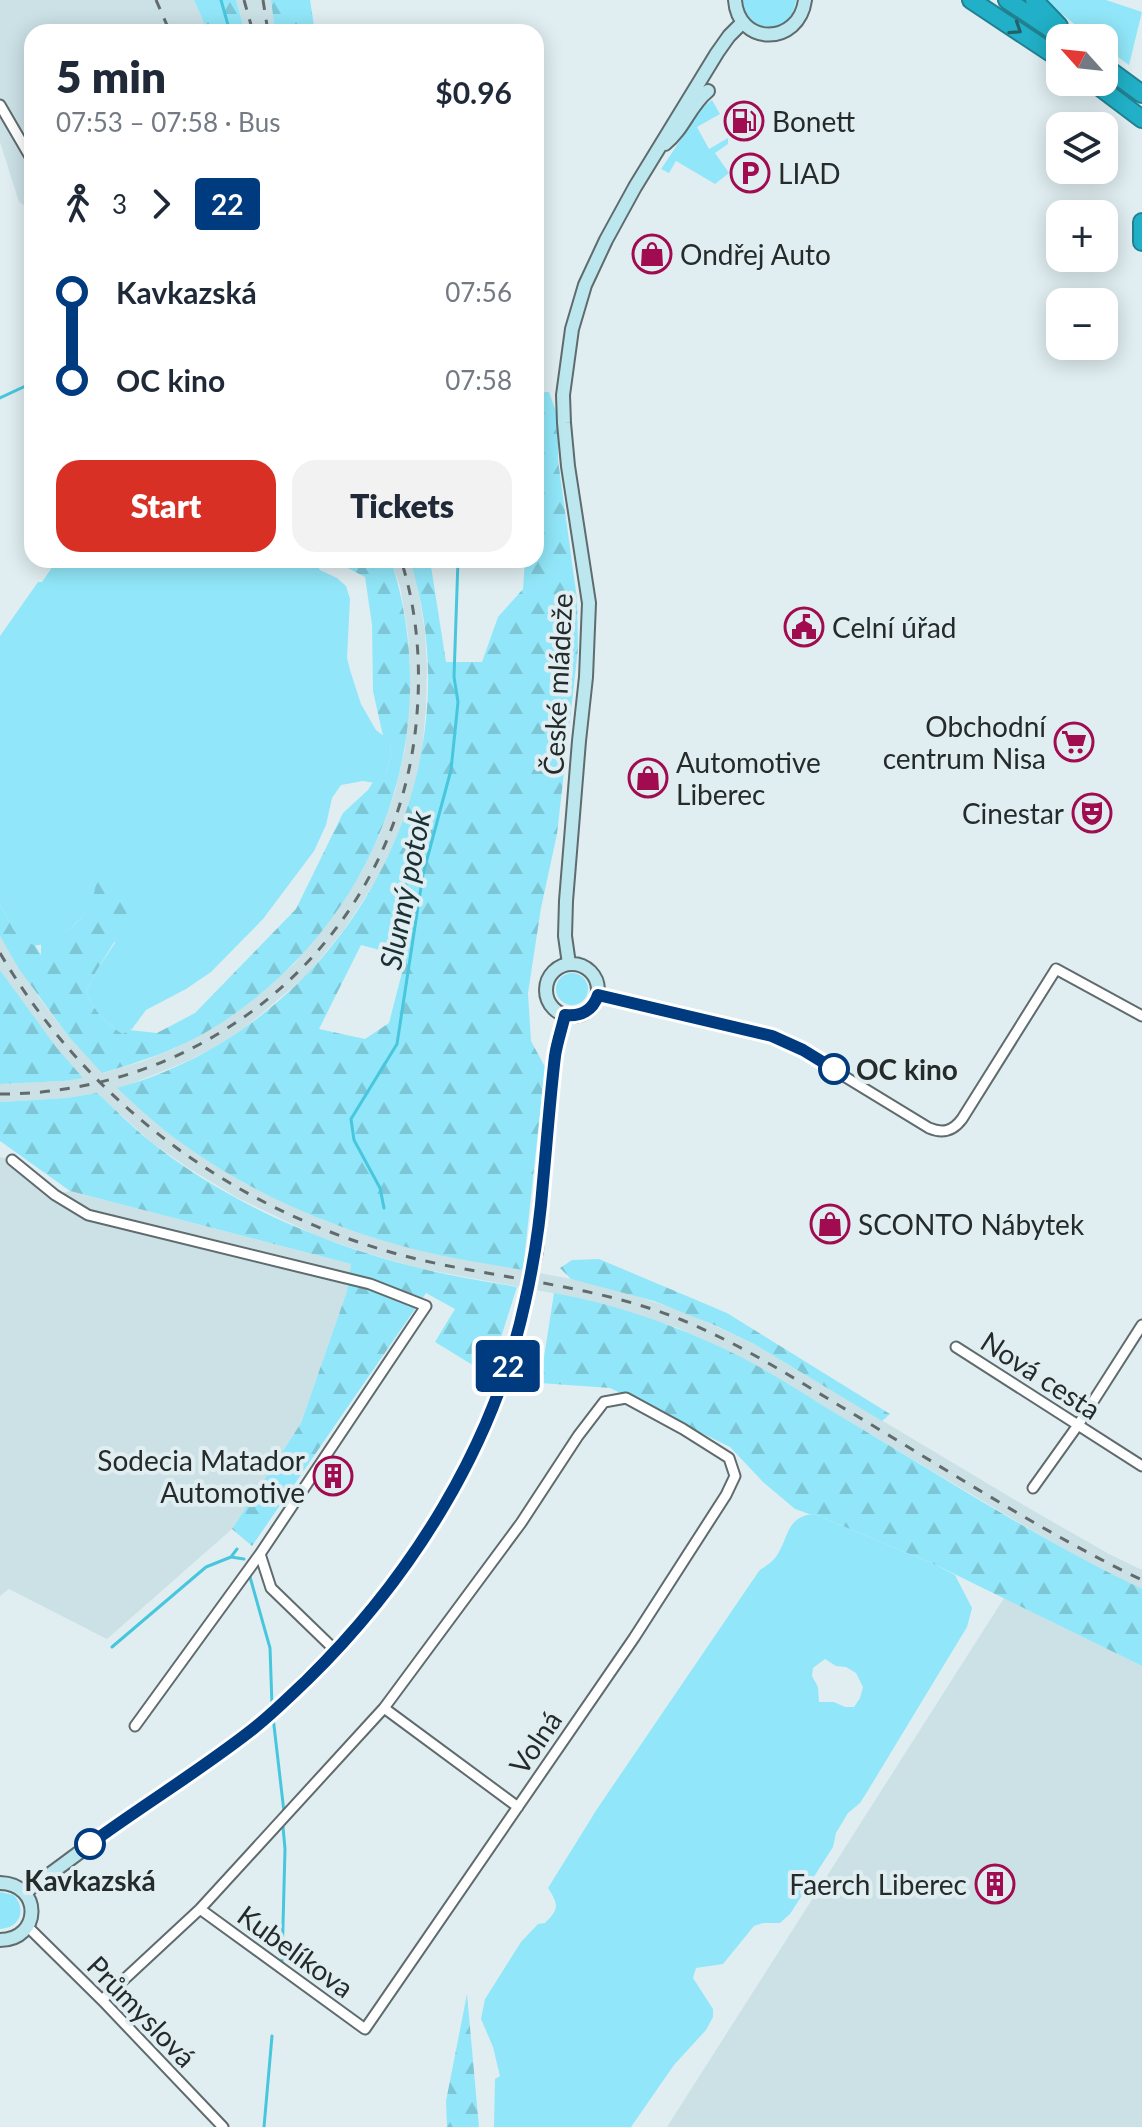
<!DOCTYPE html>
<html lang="en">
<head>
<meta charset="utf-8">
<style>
	:root { --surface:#fff; --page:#f2f2f3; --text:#1f2937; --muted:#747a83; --accent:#d93025 }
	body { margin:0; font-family:Lato,sans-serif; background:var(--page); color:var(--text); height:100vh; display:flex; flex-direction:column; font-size:30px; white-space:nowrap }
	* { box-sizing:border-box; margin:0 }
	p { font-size:26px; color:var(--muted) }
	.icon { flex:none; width:44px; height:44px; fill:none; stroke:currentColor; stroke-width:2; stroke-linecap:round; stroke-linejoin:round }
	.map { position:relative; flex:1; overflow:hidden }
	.details { position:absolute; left:24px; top:24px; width:520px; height:544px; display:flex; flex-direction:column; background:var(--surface); border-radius:24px; box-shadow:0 4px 20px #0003 }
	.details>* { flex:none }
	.badge { padding:0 16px; border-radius:6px; font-size:28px; line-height:52px }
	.needle { width:52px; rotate:297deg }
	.controls { position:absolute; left:1046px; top:24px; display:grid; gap:16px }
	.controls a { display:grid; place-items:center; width:72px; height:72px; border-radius:16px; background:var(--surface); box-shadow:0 4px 20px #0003; font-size:40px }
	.map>.badge { position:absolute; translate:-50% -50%; box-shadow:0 0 0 4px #fff }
	.legs { display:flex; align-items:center; gap:12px; height:88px; padding:0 32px; font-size:26px }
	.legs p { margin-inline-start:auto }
	.head { display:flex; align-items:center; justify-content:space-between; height:136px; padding:0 32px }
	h1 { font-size:44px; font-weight:800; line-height:60px }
	.primary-button { display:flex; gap:16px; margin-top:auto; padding:16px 32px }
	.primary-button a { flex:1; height:92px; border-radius:24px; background:var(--accent); color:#fff; font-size:32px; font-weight:800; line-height:92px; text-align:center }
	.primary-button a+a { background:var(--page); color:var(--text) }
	ul { padding:0 32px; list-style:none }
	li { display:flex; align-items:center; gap:28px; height:88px; font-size:30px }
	li i { display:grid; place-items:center; width:12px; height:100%; margin:0 10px; background:currentColor }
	li i::after { content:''; width:20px; height:20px; margin:-10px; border:6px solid; border-radius:50%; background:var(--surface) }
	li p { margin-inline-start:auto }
	li:first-child i { background:linear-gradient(#0000 50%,currentColor 0) }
	li:last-child i { background:linear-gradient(currentColor 50%,#0000 0) }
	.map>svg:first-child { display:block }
	.built { fill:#cbe1e6 }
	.grass { fill:#91e7f9; fill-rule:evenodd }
	.forest { fill:url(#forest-firs); fill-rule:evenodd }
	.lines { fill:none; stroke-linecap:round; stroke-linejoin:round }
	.stream { stroke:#47c6de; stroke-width:3 }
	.street-casing { stroke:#5f6b6d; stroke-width:13 }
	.secondary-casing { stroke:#5f6b6d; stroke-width:16 }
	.highway-casing { stroke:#228190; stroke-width:20 }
	.street { stroke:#fff; stroke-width:9 }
	.secondary { stroke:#bce7ee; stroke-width:12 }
	.highway { stroke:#21b0c7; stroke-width:16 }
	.rail { stroke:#626a6c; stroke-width:3; stroke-dasharray:10 10; stroke-linecap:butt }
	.secondary-bridge-casing { stroke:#5f6b6d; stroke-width:16; stroke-linecap:butt }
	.secondary-bridge { stroke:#bce7ee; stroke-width:12 }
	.oneway { stroke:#236069 }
	.line-1-casing { stroke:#fff; stroke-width:18 }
	.line-1 { stroke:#003b80; stroke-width:12 }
	.stop-1-dot { fill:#fff; stroke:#003b80; stroke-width:4 }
	.labels { text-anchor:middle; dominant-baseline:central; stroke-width:8; stroke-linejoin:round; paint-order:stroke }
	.poi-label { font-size:28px; fill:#252a2b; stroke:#e0eef1; text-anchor:start }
	.street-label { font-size:28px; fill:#252a2b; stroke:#e0eef1 }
	.stop-label { font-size:28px; font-weight:bold; fill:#252a2b; stroke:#e0eef1; text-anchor:start }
	.water-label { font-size:30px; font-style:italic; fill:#1b3035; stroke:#e0eef1 }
</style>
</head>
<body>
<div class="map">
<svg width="1142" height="2127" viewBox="0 0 1142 2127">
	<defs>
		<pattern id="forest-firs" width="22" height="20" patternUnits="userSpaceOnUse" patternTransform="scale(2)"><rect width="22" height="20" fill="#91e7f9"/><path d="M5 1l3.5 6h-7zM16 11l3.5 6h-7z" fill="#7dc6d6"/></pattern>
	</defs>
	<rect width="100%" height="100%" fill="#e0eef1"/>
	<path class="built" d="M0,0H194L208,32H32V211L19,202L0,142Z
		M236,0H271L275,32H245Z
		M391,560H410L417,582L425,632L427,669L426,707L422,751L412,797L396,841L376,881L343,931L306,976L247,1026L216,1047L183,1063L118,1089L162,1128L200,1155L244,1183L323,1220L372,1237L422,1251L571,1279L612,1288L684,1312L754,1344L1032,1510L1109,1554L1142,1570V1589L1101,1570L1023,1525L746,1360L678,1328L607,1305L568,1296L418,1268L367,1253L317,1236L236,1197L190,1169L151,1142L97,1093L66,1098L0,1102V1084L64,1081L82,1077L56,1048L0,970V936L40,999L69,1037L103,1073L144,1061L175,1048L207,1032L237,1012L294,964L329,921L361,872L380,834L395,792L405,749L410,669L408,634L400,586Z
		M0,1157L12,1160L55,1195L70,1191L351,1264L347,1291L301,1423L232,1529L107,1639L9,1589L0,1596Z
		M1004,1598L1142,1666V2127H667Z"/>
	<path class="grass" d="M743,0H796C792,36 746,36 743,0Z
		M1044,0H1106L1142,12L1129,65L1104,47V38H1092Z
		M712,100L720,114L697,127L709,149L728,138V144L715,153L729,173L715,184L676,161L669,173L661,169L702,108Z
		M57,560H314L320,570L337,578L346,586L350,599L347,658L350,670L361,704L376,730L386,738L391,746L390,760L386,773L375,783L363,781L341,785L332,798L326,825L314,851L263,919L211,972L186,989L146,1010L132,1029L123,1034C104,1023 95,1011 86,991L97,970L115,943L95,893C93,898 91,905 87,910C77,926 44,955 24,942C14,937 7,915 0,905V636L38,582H42Z
		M556 989a16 16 0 1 1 32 0a16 16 0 1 1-32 0Z
		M814,1514L936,1565L955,1575L972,1608L967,1627L867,1792L860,1803L848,1813L836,1833L833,1847L790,1914L780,1923H763L754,1926L723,1964L696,1968L693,1978L713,2009V2017L706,2030L674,2065L631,2127H494L495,2079L500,2076L493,2047L481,2019L485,1999L521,1942L538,1924L545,1923C559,1909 559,1905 548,1888L597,1809L759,1571C764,1567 771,1563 775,1558C789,1540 785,1516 814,1514ZM825,1659L836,1666L846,1667L856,1673L863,1687L860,1698L854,1707H845L834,1702H819L818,1687L812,1676L813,1668Z
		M0,1892L14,1895C27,1910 20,1928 0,1929Z"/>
	<path class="forest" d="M194,0H236L245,32H208Z
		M271,0H310L315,32H275Z
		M536,392H549L558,417V460L577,599L578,649L557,834L541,908L528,993L531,1041L545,1067L523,1270C489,1264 454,1259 421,1251C328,1228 238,1188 163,1129C147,1116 132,1102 117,1088C340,1027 480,783 410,560H430L446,662H482L498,617L523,589L525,560H536ZM361,945L406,957L389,1023L365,1039L319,1029Z
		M332,560H391C449,742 371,931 210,1030C176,1050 140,1062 102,1073L69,1037L19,969L0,936V905C11,922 14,941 35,945L41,955V944C70,935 94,912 96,881L103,877L133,889L136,907L97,970L86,991C95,1011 104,1023 123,1034L129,1030L157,1033L195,1013L296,909L343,813L368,790L373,782L386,773L390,760L391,746L383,736L373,691L372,625L365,577Z
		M0,970L56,1047L83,1078L64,1081L0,1084Z
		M97,1093C115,1109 132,1127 151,1142C228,1203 321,1243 415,1267C449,1276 483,1281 517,1287L489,1375L435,1342L455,1309L426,1293L252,1546L232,1529L301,1423L347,1291L351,1264L70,1191L0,1141V1102L66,1098Z
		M599,1259L727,1313L890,1414L882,1421L754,1344L714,1325L654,1301L571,1279L560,1268L572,1260Z
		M554,1293C621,1305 683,1328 743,1358C779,1377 813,1400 847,1420C944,1478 1040,1540 1142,1589V1666L936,1565L814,1514H809L795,1509L763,1482L730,1447L610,1388L540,1383Z
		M467,1994L479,2127H447L446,2101Z"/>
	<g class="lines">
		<path class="stream" d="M221,0L230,32
			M0,398L32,383
			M384,1208L380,1188L354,1140L351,1119L397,1044L423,874L451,770L458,702L454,677L458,560
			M237,1549L231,1557L244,1559
			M250,1577L270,1648L272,1705
			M112,1647L206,1567L231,1557
			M273,1717L284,1812
			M282,1963L285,1849L283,1827
			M264,2127L272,2036"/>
		<g class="street-casing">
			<path id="street" d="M0,105L32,160V197
				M31,216L32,200
				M598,995L760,1033L788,1042L929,1128C943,1134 953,1131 962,1119L1056,969L1142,1016
				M12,1160L55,1195L88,1215L370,1284L426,1306L260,1554
				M956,1347L1142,1466
				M1033,1488L1078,1425L1142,1325
				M384,1708L518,1807
				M135,1726L260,1554L271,1588L336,1651
				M27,1926L102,2000L223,2127
				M102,2000L200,1909L384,1708L521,1523L578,1436L604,1402L626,1398L683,1429L729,1458L735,1476L726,1495L634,1638L365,2029L200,1909"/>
		</g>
		<g class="secondary-casing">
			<path id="secondary" d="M735,0C738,46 799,46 805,0
				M665,144C684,129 690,105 708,91
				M569,964L565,936L566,901L579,741L586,677L589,603L568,466L564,423L563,395L572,329L585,285L606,240L635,187L717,53L729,36L743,22
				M546 990a26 26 0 1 1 52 0a26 26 0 1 1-52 0Z
				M536,1251L555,1053L565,1015
				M0,1883C43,1884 41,1940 0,1940
				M25,1892C58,1869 90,1844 123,1820C166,1790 211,1762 252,1729C273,1713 292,1694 310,1676C397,1591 467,1486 506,1371C513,1350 518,1328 524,1307"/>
		</g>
		<g class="highway-casing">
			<path id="highway" d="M971,0L1060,59
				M1007,0L1064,38
				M1034,0L1059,26
				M1104,66L1142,94
				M1093,82L1142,119
				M1142,222V242"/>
		</g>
		<use href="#street" class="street"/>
		<use href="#secondary" class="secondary"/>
		<use href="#highway" class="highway"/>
		<path class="rail" d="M156,0L170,32
			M244,0L253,32
			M263,0L268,32
			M0,953C91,1109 246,1219 421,1260C508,1280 598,1286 682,1320C738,1343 789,1375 840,1406C940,1465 1038,1530 1142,1580
			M0,1094C208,1094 389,943 415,734C422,676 419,616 401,560"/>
		<g class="secondary-bridge-casing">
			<path id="secondary-bridge" d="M524,1307L536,1251"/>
		</g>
		<use href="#secondary-bridge" class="secondary-bridge"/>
	</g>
	<defs><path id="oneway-chevron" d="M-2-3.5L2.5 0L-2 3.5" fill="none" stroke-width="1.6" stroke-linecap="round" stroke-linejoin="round" transform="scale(2)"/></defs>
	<use class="oneway" href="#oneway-chevron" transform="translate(1016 29) rotate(33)"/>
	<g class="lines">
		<g class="line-1-casing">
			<path id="line-1" d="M90,1844C143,1805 201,1770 253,1729C272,1714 289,1697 307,1680C411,1578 494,1446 525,1302C534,1262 540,1223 543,1182C547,1140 550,1098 555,1056C557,1042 562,1028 565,1015C581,1017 593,1010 598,995L772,1036L803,1050L834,1069"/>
		</g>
		<use href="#line-1" class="line-1"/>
	</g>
	<defs>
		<g id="fuel-ring" transform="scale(2)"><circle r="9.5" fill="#e0eef1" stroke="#a10c51" stroke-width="1.5"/><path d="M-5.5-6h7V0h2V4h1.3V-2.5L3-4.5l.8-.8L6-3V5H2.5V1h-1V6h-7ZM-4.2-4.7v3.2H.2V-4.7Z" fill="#a10c51"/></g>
		<g id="parking-ring" transform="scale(2)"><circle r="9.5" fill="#e0eef1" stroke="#a10c51" stroke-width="1.5"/><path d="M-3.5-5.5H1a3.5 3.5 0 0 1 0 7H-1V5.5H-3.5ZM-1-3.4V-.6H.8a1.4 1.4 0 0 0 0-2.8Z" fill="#a10c51"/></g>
		<g id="shop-ring" transform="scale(2)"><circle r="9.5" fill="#e0eef1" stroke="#a10c51" stroke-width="1.5"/><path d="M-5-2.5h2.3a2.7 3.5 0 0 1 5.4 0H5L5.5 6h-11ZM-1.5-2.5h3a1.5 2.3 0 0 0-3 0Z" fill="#a10c51"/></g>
		<g id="civic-ring" transform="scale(2)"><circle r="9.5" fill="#e0eef1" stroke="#a10c51" stroke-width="1.5"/><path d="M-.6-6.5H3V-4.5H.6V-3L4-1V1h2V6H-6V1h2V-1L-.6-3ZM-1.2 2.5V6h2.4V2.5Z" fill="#a10c51"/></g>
		<g id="supermarket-ring" transform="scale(2)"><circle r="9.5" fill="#e0eef1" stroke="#a10c51" stroke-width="1.5"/><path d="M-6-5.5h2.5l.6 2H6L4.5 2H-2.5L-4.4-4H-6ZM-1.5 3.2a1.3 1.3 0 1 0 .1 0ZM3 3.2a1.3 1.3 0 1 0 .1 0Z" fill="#a10c51"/></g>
		<g id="theatre-ring" transform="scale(2)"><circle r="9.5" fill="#e0eef1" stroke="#a10c51" stroke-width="1.5"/><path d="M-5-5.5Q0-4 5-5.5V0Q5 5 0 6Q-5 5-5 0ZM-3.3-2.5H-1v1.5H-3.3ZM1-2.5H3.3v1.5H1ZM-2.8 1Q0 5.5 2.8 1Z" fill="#a10c51"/></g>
		<g id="building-ring" transform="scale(2)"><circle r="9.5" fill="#e0eef1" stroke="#a10c51" stroke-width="1.5"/><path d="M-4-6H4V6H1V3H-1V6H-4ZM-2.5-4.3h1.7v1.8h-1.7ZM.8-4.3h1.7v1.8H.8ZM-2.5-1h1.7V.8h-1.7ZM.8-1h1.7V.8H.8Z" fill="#a10c51"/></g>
	</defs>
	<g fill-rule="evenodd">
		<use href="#fuel-ring" x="744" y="121"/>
		<use href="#parking-ring" x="750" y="173"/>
		<use href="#shop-ring" x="652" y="254"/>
		<use href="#civic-ring" x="804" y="627"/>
		<use href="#supermarket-ring" x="1074" y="742"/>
		<use href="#shop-ring" x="648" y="778"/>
		<use href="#theatre-ring" x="1092" y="813"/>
		<use href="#shop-ring" x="830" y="1224"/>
		<use href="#building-ring" x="333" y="1476"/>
		<use href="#building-ring" x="995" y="1884"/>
	</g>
	<g class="stop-1-dot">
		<circle cx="834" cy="1069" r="14"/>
		<circle cx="90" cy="1844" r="14"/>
	</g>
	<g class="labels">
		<g class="poi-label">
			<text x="772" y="121">Bonett</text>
			<text x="778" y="173">LIAD</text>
			<text x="680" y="254">Ondřej Auto</text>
			<text x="832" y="627">Celní úřad</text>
			<text x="1046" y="726" text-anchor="end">Obchodní<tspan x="1046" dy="32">centrum Nisa</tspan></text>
			<text x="676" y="762">Automotive<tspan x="676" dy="32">Liberec</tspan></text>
			<text x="1064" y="813" text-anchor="end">Cinestar</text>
			<text x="858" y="1224">SCONTO Nábytek</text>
			<text x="305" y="1460" text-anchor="end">Sodecia Matador<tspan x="305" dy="32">Automotive</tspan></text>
			<text x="967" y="1884" text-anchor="end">Faerch Liberec</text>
		</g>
		<g class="street-label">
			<text transform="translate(557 684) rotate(-87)">České mládeže</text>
			<text transform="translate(1041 1375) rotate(33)">Nová cesta</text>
			<text transform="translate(535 1742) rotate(-56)">Volná</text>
			<text transform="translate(296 1951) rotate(36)">Kubelíkova</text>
			<text transform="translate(142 2011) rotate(46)">Průmyslová</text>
		</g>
		<g class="stop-label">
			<text x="856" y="1069">OC kino</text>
			<text x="90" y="1880" text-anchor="middle">Kavkazská</text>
		</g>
		<g class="water-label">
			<text transform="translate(404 890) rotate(-79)">Slunný potok</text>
		</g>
	</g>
</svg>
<div class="controls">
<a><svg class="needle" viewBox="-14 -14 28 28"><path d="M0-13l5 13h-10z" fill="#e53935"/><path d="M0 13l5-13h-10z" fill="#747a83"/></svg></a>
<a><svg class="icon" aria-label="layers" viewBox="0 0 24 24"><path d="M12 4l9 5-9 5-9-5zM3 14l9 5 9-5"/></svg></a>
<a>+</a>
<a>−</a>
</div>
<b class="badge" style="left:508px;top:1366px;background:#003b80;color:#fff">22</b>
<section class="details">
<div class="head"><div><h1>5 min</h1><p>07:53 – 07:58 · Bus</p></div><b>$0.96</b></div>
<div class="legs"><svg class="icon" aria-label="walk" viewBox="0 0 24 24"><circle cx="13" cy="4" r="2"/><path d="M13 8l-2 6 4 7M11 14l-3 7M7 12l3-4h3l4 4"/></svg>3<svg class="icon" aria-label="forward" viewBox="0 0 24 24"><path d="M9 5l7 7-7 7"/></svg><b class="badge" style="background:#003b80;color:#fff">22</b></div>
<ul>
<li><i style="color:#003b80"></i><b>Kavkazská</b><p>07:56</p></li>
<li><i style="color:#003b80"></i><b>OC kino</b><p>07:58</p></li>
</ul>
<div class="primary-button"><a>Start</a><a>Tickets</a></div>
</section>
</div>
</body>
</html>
